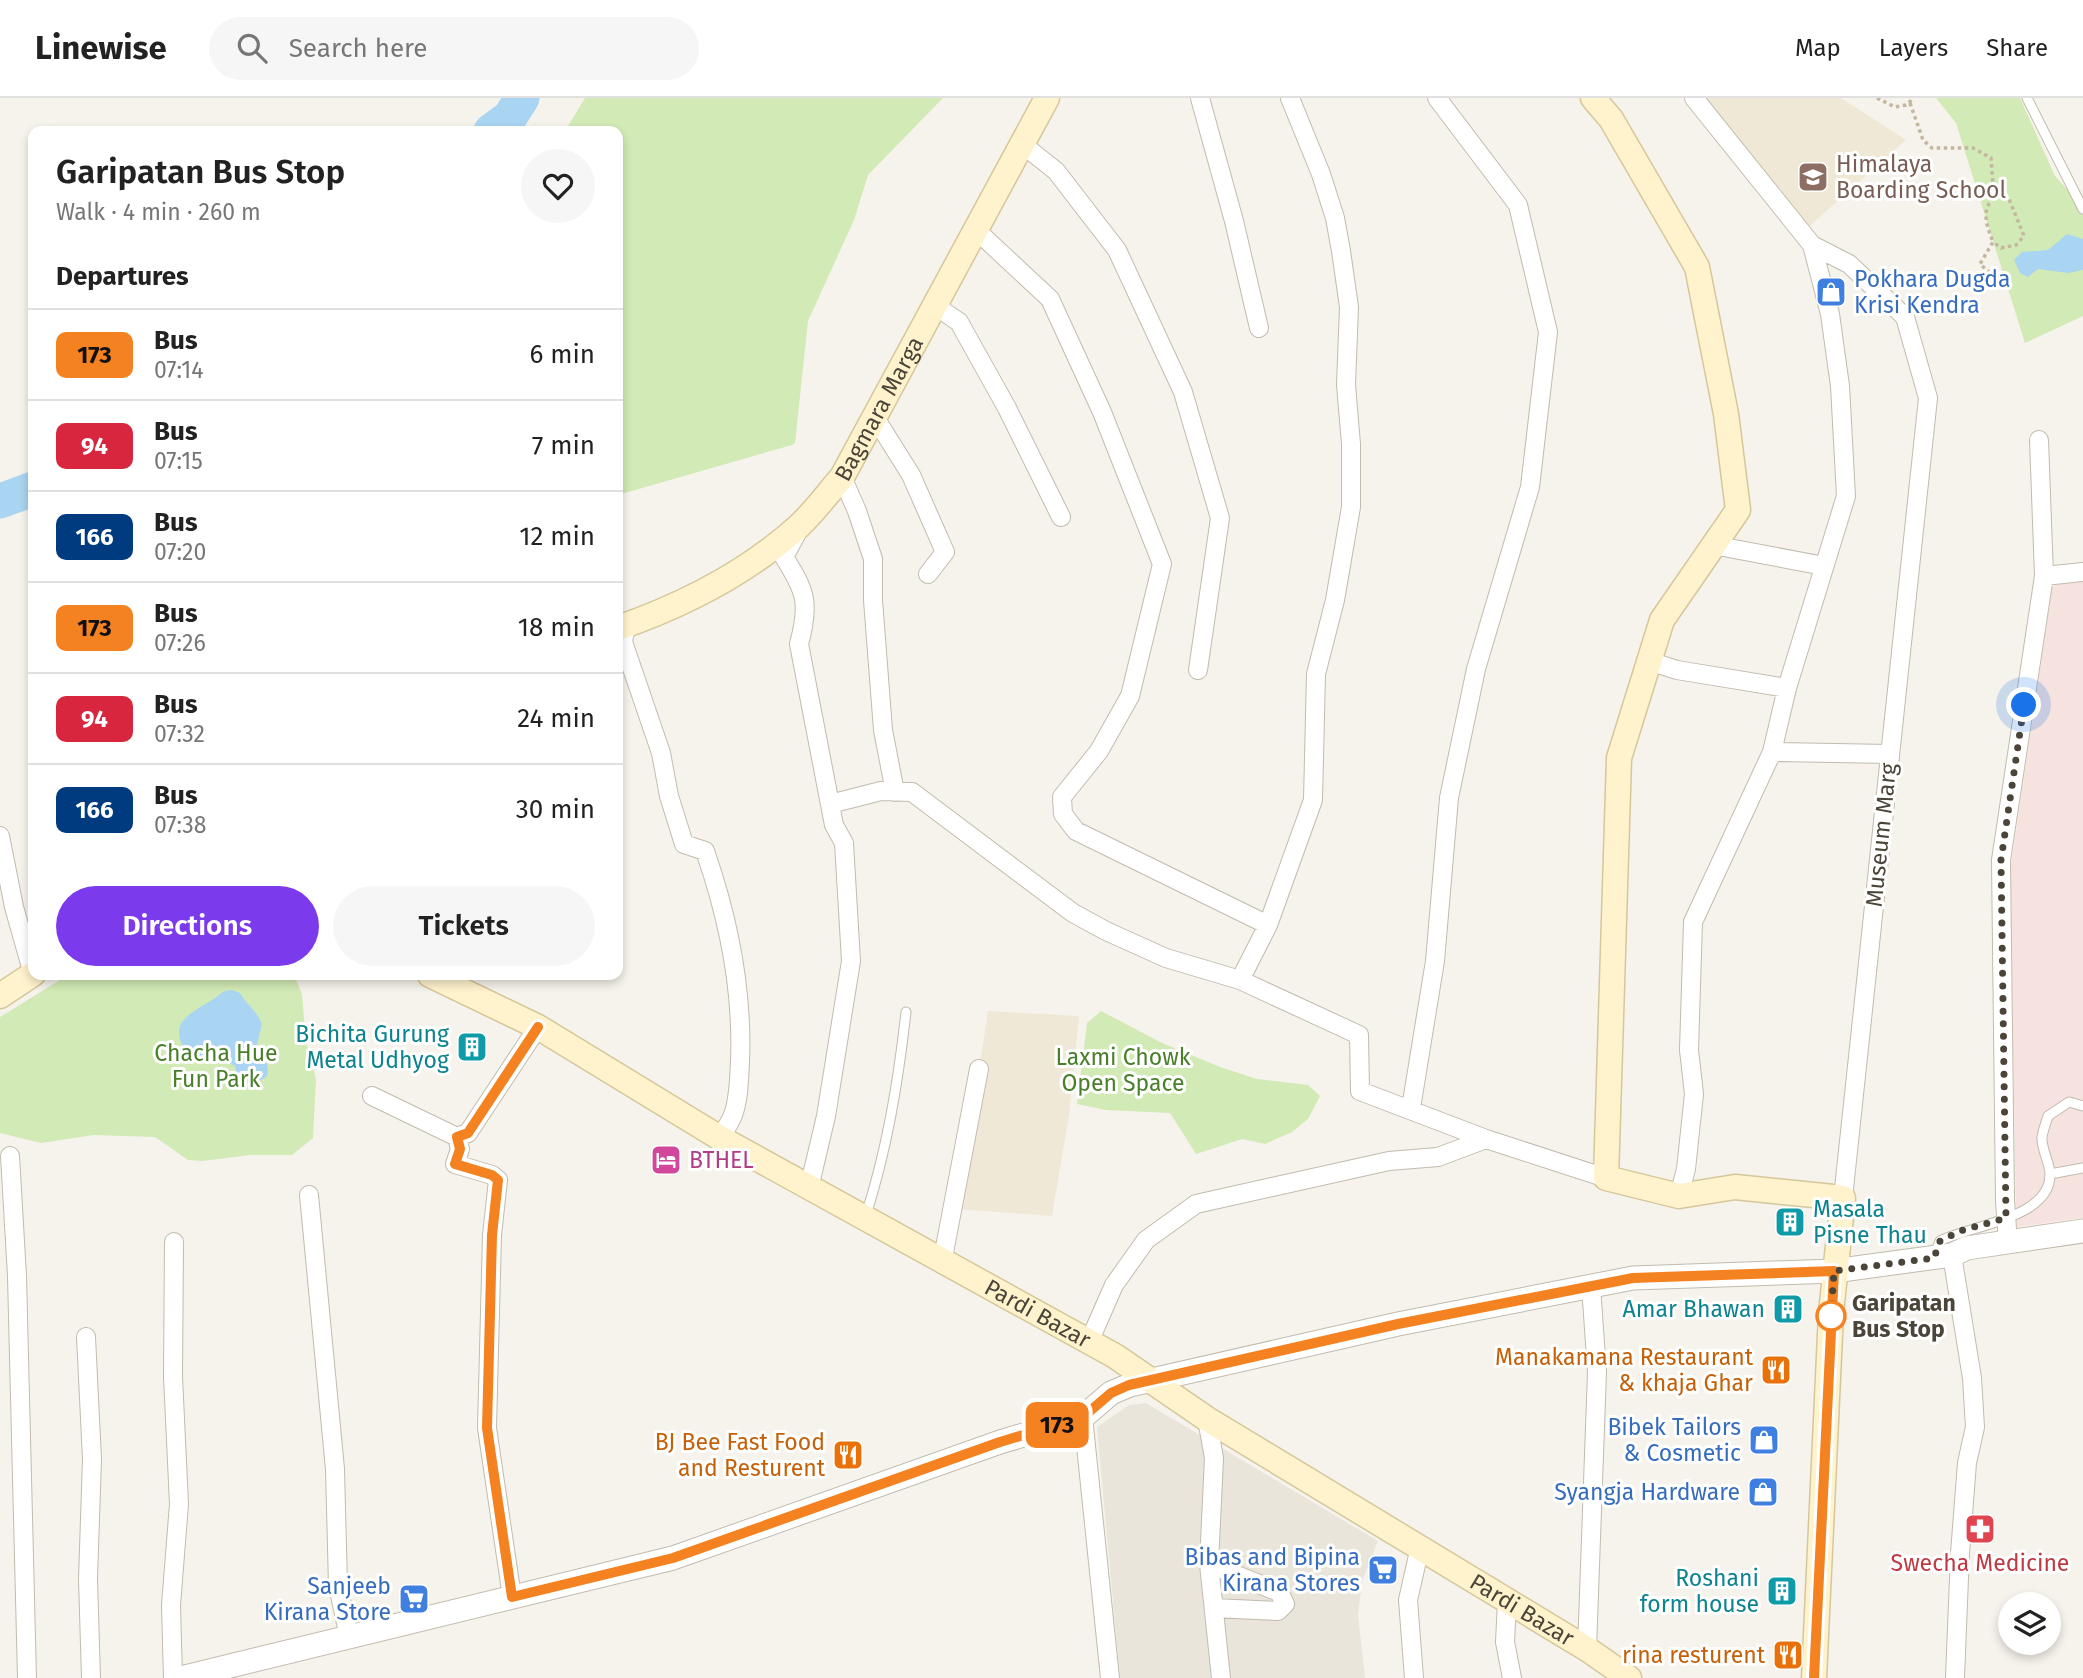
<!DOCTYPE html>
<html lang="en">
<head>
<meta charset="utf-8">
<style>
	:root { --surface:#fff; --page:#f6f6f6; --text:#222; --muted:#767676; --line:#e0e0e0; --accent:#7c3aed }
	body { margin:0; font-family:"Fira Sans",sans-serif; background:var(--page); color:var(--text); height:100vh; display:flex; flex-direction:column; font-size:26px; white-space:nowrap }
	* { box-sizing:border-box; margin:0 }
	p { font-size:23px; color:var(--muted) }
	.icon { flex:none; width:38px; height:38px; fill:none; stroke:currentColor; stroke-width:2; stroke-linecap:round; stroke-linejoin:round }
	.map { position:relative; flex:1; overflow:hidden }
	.details { position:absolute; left:28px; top:28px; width:595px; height:854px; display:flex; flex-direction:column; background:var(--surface); border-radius:14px; box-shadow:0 4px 10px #0003 }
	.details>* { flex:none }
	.badge { padding:0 14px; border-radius:10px; font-size:24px; line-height:46px }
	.fabs { position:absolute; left:1998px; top:1494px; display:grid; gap:14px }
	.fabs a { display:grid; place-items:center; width:63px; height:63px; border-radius:50%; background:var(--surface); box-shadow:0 4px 10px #0003; font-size:35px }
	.you { position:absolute; width:35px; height:35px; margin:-18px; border:5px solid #fff; border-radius:50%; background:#1a73e8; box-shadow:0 0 0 10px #1a73e833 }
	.map>.badge { position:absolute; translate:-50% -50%; box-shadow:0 0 0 4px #fff }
	h2 { padding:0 28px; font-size:26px; line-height:63px }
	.round { display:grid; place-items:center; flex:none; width:74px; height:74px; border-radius:37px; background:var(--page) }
	.headline { display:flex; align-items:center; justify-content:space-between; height:119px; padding:0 28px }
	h1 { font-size:33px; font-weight:600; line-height:52px }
	.cta { display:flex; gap:14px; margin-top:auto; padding:14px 28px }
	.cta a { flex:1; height:80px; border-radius:42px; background:var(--accent); color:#fff; font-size:28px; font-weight:600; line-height:80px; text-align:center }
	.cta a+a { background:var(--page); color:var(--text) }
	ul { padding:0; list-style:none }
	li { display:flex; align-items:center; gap:21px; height:91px; padding:0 28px; border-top:2px solid var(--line) }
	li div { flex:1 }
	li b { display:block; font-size:26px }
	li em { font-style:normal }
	li .badge { min-width:77px; font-weight:700; text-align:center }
	header { display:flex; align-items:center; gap:42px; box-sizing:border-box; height:98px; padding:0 35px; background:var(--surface); border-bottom:2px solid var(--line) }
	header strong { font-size:33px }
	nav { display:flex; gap:38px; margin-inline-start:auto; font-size:24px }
	.search { width:490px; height:63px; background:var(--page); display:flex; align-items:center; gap:18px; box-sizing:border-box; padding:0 24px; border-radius:38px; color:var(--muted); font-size:26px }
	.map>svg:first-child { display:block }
	.residential { fill:#eae5da }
	.education { fill:#efe8d6 }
	.medical { fill:#f6e3e0 }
	.green { fill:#d2eab5 }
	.water { fill:#a9d4f2 }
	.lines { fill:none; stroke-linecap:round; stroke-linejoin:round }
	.river { stroke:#a9d4f2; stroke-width:35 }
	.service-casing { stroke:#c2bbae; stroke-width:11 }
	.minor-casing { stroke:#c2bbae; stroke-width:20 }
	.tertiary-casing { stroke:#c2bbae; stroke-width:25 }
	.secondary-casing { stroke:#d6c79b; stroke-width:27 }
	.path { stroke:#c4b79f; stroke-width:3.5; stroke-dasharray:3.5 3.5; stroke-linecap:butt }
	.service { stroke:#fff; stroke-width:9 }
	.minor { stroke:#fff; stroke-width:18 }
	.tertiary { stroke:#fff; stroke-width:23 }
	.secondary { stroke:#fff3cd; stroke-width:24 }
	.line-casing { stroke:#fff; stroke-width:16 }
	.line { stroke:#f58220; stroke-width:10 }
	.walk { stroke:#4b4439; stroke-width:7; stroke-dasharray:0 12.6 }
	.stop-dot { fill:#fff; stroke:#f58220; stroke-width:3.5 }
	.labels { text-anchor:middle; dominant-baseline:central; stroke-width:6; stroke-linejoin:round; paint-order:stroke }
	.education-label { font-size:23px; fill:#785e54; stroke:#fff; text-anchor:start }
	.shop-label { font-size:23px; fill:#366cbe; stroke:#fff; text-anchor:end }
	.street-label { font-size:23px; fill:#4b4439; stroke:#fff }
	.culture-label { font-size:23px; fill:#0d838f; stroke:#fff; text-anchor:end }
	.park-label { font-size:23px; fill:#4a7f2a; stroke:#fff }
	.hotel-label { font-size:23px; fill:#b23c85; stroke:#fff; text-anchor:start }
	.stop-label { font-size:23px; font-weight:bold; fill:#4b4439; stroke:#fff; text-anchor:start }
	.food-label { font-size:23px; fill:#c56008; stroke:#fff; text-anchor:end }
	.health-label { font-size:23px; fill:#be3a42; stroke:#fff }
</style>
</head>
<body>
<header>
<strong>Linewise</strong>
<div class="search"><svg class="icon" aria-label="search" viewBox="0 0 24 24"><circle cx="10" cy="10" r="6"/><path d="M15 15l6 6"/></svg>Search here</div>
<nav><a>Map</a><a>Layers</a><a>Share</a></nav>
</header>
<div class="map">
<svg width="2083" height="1580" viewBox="0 0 2083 1580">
	<rect width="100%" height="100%" fill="#f6f3ec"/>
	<path class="residential" d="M1146,1305L1378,1443L1362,1483L1358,1517L1365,1580H1120L1097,1329L1129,1307Z"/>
	<path class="education" d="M1698,0H1841L1906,42L1804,133Z
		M988,913L1079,918L1069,1017L1052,1118L958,1111Z"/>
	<path class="medical" d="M2083,481V1120L2016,1129L2010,775L2052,490L2059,484Z"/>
	<path class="green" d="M585,0H943L868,77L854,122L808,223L795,345L792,347L618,397V33H565Z
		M1936,0H2020L2055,78L2083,109V218L2025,245L1956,25Z
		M68,877H294L302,896L306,944L316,981L313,1040L292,1057H250L202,1063L188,1062L155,1039L94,1037L41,1045L0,1035V919Z
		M1101,913L1162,945L1220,969L1257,981L1308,987L1320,998L1308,1021L1292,1034L1265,1046L1242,1041L1196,1056L1170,1015L1106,1012L1077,1006L1087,925Z"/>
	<path class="water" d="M2067,136L2083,141V172L2068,175L2038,171L2028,179L2020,175L2014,162L2022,154L2048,152Z
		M231,892L240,895C247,907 257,913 262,926L256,951C265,959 270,966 267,978C256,986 250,985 238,980L235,968L219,960L211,964L188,957C167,926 186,918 212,902C220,897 221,893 231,892Z"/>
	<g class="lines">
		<path class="river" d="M491,33L510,19L522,0
			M0,403L33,391"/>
		<g class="service-casing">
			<path id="service" d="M2027,0L2083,111
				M2050,1076L2083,1070
				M865,1120C887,1052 898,985 906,914
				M1934,1158L1940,1143C1972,1127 2050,1120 2050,1077C2050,1064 2041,1051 2042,1039C2043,1032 2046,1025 2048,1018L2069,1004L2083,1008"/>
		</g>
		<g class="minor-casing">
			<path id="minor" d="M1200,0L1234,123L1259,230
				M1290,0L1321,76L1335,120L1341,153L1349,209L1346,287L1351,346V409L1335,502L1316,576L1313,702L1268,827L1240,882L1359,937L1360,993L1486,1041L1606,1080
				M1694,0L1812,147L1849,166L1905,219L1928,300L1843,1100
				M1022,46L1056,73L1117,152L1183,294L1220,420L1198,572
				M975,131L1050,201L1102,314L1162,466L1130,598L1099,653L1062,699L1063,716L1076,733L1268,827
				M934,207L959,224L1007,310L1061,419
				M874,318L911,377L945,454L928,476
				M2039,342L2044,478
				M842,379L857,413L873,461V502L883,632L895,694
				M797,435L784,459C806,494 810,505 799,546L834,727L844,745L851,863L826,1018L809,1090
				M1713,447L1824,468
				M626,527L623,544L661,655L669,698L684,746L705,753C729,822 743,891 740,964C739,981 739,1001 733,1017C730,1025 724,1033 720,1040
				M1649,563L1677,572L1787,590
				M1772,654L1890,656
				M830,706L881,693L912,694L1073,815L1106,833L1166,860L1240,882
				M0,738L14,809L33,876
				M372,998L457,1039L468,1035L538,929
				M1411,1010L1435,863L1449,700L1476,571L1530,389L1548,234L1518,107L1437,0
				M457,1039L460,1051L455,1066L492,1077L498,1082L492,1137L487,1330L512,1499
				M10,1058L17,1178L27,1580
				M309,1097L335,1371L338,1488L349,1539
				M1679,1098L1686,1071L1694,996L1689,952L1693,824L1772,654L1787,590L1846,398L1840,288L1830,216L1812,147
				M2008,1145L2005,1103L2001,762L2044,478L2083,474
				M1952,1157L1972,1280L1975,1329L1967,1365L1960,1455L1955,1580
				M942,1165L979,971
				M86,1239L92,1361L88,1481L91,1580
				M1089,1244L1114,1187L1146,1142L1196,1106L1389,1063L1438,1059L1486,1041
				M1083,1319L1110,1580
				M1207,1321L1214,1360L1209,1466L1221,1580
				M1209,1466L1279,1494L1285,1506L1278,1513L1214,1510
				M1507,1504L1505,1544L1512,1580
				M1587,1551L1597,1274L1591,1188
				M173,1580L171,1507L179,1406L173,1279L174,1144
				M1414,1580L1408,1502L1420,1449"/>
		</g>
		<g class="tertiary-casing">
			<path id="tertiary" d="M181,1580L673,1460L1000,1344L1083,1319L1111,1295L1130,1287L1398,1226L1633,1180L1834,1173L1952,1157L1967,1150L2083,1133"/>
		</g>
		<g class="secondary-casing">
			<g id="secondary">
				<path d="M1593,0L1611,21L1697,169L1726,316L1738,412L1662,522L1619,660L1606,1080L1679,1098L1735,1089L1843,1100L1831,1215L1814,1580"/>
				<path id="s1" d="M618,530C684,507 747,475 799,428C815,413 828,395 842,379L1047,0"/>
				<path id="s2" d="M430,877L538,929L720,1040L1115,1258L1207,1321L1587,1551L1629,1580"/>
				<path d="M0,898L33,876"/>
			</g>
		</g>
		<path class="path" d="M1877,0L1895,9L1906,7L1914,0
			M1910,5L1923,42L1932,50H1973L1991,60L1994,100
			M1990,175L1980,166L1993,144L2001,150L2016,147L2024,138L2009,101L1997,97C1980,110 1986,126 1993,144"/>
		<use href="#service" class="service"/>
		<use href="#minor" class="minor"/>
		<use href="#tertiary" class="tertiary"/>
		<use href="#secondary" class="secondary"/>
	</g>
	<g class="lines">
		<g class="line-casing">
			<path id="line" d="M538,929L468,1035L457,1039L460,1051L455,1066L492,1077L498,1082L492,1137L487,1330L512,1499L673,1460L1000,1344L1083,1319L1111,1295L1129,1287L1398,1226L1633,1180L1834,1173L1814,1580"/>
		</g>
		<use href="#line" class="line"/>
		<path class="walk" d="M1831,1218L1834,1173L1934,1160L1940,1143L1960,1133L2006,1120L2001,762L2024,607"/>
	</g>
	<defs>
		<g id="school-square" transform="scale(1.575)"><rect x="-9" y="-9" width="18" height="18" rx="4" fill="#8d6e63" stroke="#fff"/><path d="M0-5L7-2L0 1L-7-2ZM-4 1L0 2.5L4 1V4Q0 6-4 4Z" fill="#fff"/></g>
		<g id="shop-square" transform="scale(1.575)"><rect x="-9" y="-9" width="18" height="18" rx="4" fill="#3f7fe0" stroke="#fff"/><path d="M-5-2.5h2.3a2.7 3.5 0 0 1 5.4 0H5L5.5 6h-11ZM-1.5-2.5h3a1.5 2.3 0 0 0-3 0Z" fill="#fff"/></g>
		<g id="building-square" transform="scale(1.575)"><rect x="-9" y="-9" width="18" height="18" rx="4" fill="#0f9aa8" stroke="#fff"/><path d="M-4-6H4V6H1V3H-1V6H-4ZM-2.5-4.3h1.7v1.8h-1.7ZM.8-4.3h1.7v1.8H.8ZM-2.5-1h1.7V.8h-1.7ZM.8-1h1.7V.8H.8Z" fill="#fff"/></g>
		<g id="hotel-square" transform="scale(1.575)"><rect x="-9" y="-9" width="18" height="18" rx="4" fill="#d1479c" stroke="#fff"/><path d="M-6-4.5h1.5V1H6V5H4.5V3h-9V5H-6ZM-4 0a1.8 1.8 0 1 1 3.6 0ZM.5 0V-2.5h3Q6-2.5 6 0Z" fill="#fff"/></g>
		<g id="restaurant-square" transform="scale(1.575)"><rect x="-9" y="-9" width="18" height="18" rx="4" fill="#e8710a" stroke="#fff"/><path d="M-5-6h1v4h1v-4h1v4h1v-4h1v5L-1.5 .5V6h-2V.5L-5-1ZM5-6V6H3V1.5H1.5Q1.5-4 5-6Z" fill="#fff"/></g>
		<g id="pharmacy-square" transform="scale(1.575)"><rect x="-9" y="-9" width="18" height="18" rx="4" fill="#e0444e" stroke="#fff"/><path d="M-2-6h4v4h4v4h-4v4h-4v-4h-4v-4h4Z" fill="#fff"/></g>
		<g id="supermarket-square" transform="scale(1.575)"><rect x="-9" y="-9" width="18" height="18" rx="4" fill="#3f7fe0" stroke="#fff"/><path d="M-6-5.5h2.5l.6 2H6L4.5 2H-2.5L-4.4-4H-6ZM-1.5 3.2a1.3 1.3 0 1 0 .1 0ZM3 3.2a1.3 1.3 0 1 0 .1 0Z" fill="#fff"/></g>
	</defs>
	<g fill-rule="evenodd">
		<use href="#school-square" x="1813" y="79"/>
		<use href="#shop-square" x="1831" y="194"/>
		<use href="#building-square" x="472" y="949"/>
		<use href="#hotel-square" x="666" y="1062"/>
		<use href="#building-square" x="1790" y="1124"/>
		<use href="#building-square" x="1788" y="1211"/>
		<use href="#restaurant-square" x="1776" y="1272"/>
		<use href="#shop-square" x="1764" y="1342"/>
		<use href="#restaurant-square" x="848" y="1357"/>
		<use href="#shop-square" x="1763" y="1394"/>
		<use href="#pharmacy-square" x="1980" y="1431"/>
		<use href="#supermarket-square" x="1383" y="1472"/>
		<use href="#building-square" x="1782" y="1493"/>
		<use href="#supermarket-square" x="414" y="1501"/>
		<use href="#restaurant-square" x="1788" y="1557"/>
	</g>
	<circle class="stop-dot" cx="1831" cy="1218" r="14"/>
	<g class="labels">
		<g class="education-label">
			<text x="1836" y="66">Himalaya<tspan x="1836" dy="26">Boarding School</tspan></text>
		</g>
		<g class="shop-label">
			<text x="1854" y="181" text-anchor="start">Pokhara Dugda<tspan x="1854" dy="26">Krisi Kendra</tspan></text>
			<text x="1741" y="1329">Bibek Tailors<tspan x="1741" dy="26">&amp; Cosmetic</tspan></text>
			<text x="1740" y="1394">Syangja Hardware</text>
			<text x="1360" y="1459">Bibas and Bipina<tspan x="1360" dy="26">Kirana Stores</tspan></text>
			<text x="391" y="1488">Sanjeeb<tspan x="391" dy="26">Kirana Store</tspan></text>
		</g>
		<g class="street-label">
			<text stroke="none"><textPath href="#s1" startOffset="352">Bagmara Marga</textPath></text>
			<text transform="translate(1881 737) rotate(-84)">Museum Marg</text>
			<text stroke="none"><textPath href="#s2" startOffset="696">Pardi Bazar</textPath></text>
			<text stroke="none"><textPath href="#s2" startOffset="1264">Pardi Bazar</textPath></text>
		</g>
		<g class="culture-label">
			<text x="449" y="936">Bichita Gurung<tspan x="449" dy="26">Metal Udhyog</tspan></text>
			<text x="1813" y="1111" text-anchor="start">Masala<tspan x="1813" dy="26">Pisne Thau</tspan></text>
			<text x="1765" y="1211">Amar Bhawan</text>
			<text x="1759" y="1480">Roshani<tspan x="1759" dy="26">form house</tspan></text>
		</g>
		<g class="park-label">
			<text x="216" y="955">Chacha Hue<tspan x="216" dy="26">Fun Park</tspan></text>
			<text x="1123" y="959">Laxmi Chowk<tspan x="1123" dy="26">Open Space</tspan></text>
		</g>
		<g class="hotel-label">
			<text x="689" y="1062">BTHEL</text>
		</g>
		<g class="stop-label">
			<text x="1852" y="1205">Garipatan<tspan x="1852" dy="26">Bus Stop</tspan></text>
		</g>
		<g class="food-label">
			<text x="1753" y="1259">Manakamana Restaurant<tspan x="1753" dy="26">&amp; khaja Ghar</tspan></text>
			<text x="825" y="1344">BJ Bee Fast Food<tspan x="825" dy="26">and Resturent</tspan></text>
			<text x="1765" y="1557">rina resturent</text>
		</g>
		<g class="health-label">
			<text x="1980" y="1465">Swecha Medicine</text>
		</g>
	</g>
</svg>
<div class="fabs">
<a><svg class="icon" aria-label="layers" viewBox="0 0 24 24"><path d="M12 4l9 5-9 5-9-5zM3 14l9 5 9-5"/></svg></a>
</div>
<div class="you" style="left:2024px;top:607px"></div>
<b class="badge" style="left:1057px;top:1327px;background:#f58220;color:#111">173</b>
<section class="details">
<div class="headline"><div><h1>Garipatan Bus Stop</h1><p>Walk · 4 min · 260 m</p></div><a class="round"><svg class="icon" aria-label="heart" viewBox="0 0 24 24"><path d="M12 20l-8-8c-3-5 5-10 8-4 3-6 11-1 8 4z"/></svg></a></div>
<h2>Departures</h2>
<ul>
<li><span class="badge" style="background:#f58220;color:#111">173</span><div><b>Bus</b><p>07:14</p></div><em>6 min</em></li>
<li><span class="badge" style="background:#d7263d;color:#fff">94</span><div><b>Bus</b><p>07:15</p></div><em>7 min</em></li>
<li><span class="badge" style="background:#003b80;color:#fff">166</span><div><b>Bus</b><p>07:20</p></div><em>12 min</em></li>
<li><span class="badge" style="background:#f58220;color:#111">173</span><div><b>Bus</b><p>07:26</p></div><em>18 min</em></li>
<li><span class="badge" style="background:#d7263d;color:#fff">94</span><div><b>Bus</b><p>07:32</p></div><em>24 min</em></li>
<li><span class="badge" style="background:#003b80;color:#fff">166</span><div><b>Bus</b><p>07:38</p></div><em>30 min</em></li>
</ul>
<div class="cta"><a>Directions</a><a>Tickets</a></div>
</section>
</div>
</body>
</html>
